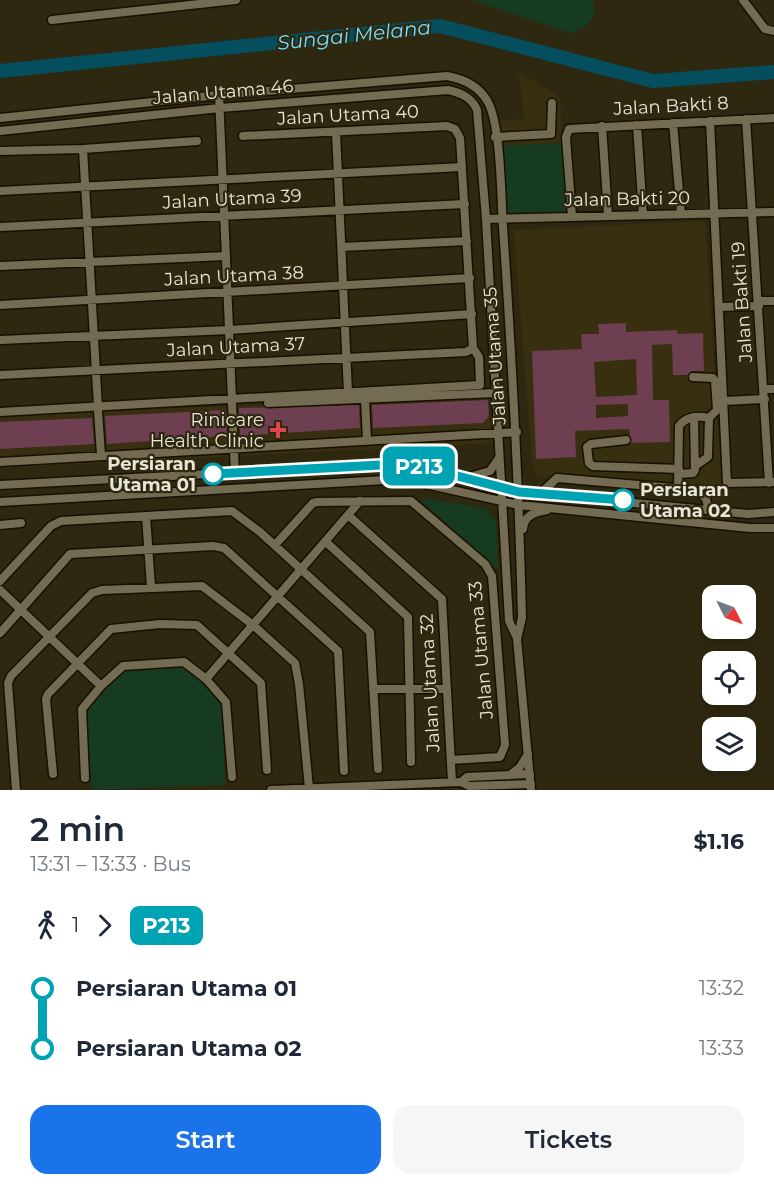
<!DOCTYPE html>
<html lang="en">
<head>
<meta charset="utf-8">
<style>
	:root { --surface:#fff; --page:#f6f6f7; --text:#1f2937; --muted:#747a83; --accent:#1a73e8 }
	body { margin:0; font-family:Montserrat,sans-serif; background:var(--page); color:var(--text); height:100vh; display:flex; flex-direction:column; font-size:22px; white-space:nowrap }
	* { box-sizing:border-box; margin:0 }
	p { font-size:20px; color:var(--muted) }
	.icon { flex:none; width:33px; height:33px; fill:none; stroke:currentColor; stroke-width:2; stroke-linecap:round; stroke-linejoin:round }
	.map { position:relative; height:790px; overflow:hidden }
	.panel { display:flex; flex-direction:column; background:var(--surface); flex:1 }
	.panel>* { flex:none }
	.badge { padding:0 12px; border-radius:9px; font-size:21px; line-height:39px }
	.needle { width:39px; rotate:132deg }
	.tools { position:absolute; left:702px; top:585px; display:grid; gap:12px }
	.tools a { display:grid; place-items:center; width:54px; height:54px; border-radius:12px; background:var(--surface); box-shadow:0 3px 9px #0003; font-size:30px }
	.map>.badge { position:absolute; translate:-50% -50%; box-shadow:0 0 0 3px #fff }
	.legs { display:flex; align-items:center; gap:9px; height:66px; padding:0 30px; font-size:20px }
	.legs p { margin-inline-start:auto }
	.head { display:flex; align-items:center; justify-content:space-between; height:102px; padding:0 30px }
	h1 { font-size:33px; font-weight:600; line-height:45px }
	.button { display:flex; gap:12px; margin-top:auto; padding:12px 30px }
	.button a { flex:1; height:69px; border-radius:18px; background:var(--accent); color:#fff; font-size:24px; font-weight:600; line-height:69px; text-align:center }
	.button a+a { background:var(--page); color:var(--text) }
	ul { padding:0 30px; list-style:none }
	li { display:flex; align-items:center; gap:21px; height:60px; font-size:22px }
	li i { display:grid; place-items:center; width:9px; height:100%; margin:0 8px; background:currentColor }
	li i::after { content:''; width:15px; height:15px; margin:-8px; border:4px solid; border-radius:50%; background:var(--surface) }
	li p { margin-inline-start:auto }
	li:first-child i { background:linear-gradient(#0000 50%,currentColor 0) }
	li:last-child i { background:linear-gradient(currentColor 50%,#0000 0) }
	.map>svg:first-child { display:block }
	.built { fill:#372f0f }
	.green { fill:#163b20 }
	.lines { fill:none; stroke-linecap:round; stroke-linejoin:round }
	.river { stroke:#054e5e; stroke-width:14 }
	.building { fill:#6d3f50; fill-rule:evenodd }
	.minor-casing { stroke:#161000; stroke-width:11 }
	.minor { stroke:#736c53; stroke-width:8 }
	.line-1-casing { stroke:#fff; stroke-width:14 }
	.line-1 { stroke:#00a3b4; stroke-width:9 }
	.health-dot { fill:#e0444e; stroke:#2e2810; stroke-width:2 }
	.stop-1-dot { fill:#fff; stroke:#00a3b4; stroke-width:3 }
	.labels { text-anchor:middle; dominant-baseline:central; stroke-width:4.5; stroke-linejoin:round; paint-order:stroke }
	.street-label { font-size:18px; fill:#e8e4d6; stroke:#2e2810 }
	.poi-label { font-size:18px; fill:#e8e4d6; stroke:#2e2810; text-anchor:end }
	.stop-label { font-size:18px; font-weight:bold; fill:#e8e4d6; stroke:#2e2810; text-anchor:end }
	.water-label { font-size:20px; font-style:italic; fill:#7adaf7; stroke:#2e2810 }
</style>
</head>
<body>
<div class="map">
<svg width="774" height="790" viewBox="0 0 774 790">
	<rect width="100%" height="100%" fill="#2e2810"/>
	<path class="built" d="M519,72L560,97L562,143L499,146L498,121L524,119Z
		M705,221L723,501L537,477L532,463L514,230Z
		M488,396L493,443L0,468V415Z"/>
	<path class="green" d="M472,0H592C599,18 588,28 571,33Z
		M562,143L566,213L510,214L507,211L499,146Z
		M424,498L487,509L496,522L498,567L495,568L422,501Z
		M184,666L222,702L225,785L92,790L86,709L124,669Z"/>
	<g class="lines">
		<path class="river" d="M0,71L440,26L653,81L774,72"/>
	</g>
	<path class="building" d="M626,323V332L677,330V334L703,333L704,371H693L687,375H673L672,344L652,345L653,400H669L670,442L631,443L629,429L575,431L576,457L536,459L532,351L582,349L581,334H599L598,324ZM636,359L637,395L596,397L594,362ZM628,404V416L596,418V405Z
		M488,400L489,416L483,423L373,428L372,405Z
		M359,405L360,428L240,436L239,408Z
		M226,410L227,436L107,444L105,416Z
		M92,418L94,444L0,449V422Z"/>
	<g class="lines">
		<g class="minor-casing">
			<path id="minor" d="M743,0L765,29L774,31
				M52,20L236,0
				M219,95L232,399
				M0,118L219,95L447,76C464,79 479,86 488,102C501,127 501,196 503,227C512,358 519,488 522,618L517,639L531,790
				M746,119L769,483
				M710,121L727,483L774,482
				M673,123L681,214
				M637,125L643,215
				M602,126L608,215
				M0,131L220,108L448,90C462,93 472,98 477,110L486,219L509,621L517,638
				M336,132L348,393
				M495,137L551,134L552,103
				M83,149L98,407
				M0,151L83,149L197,141
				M0,191L462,167
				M572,217L566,137L569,129L774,118
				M486,219L774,212
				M0,227L465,204
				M342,247L467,241
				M0,266L226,256
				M759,301H774
				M0,305L470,278
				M719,307L759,306
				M0,340L229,330L472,314
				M0,375L466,352L473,348
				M693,377L713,378L715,381L717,410L709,418
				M764,389H774
				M365,399L367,440
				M724,401L765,399
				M268,403L495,393
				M232,404L235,474
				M98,411L101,455
				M0,412L480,385L479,357L473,348L460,138L455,129L447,126L243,136
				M626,440L591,444L587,447L589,463L593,466L679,469
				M0,462L517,432
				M680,474L693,473L695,470L694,417
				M469,477L490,471L499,458
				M0,485L400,464L519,492L748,514L774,512
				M678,489L679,426C685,417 699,415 709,418L708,457L695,466
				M540,494L557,478L697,490L706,499L709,510
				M0,502L403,479L519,505L750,528H774
				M348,515L442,599L452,782
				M146,516L151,587
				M0,525L21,523
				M523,529C524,515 535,512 547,510
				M326,542L408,617L411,762
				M275,545L313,503L317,502L411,501L485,564L492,576L505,745L500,757L451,760
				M0,581L51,526L61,521L232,511L260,532L370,632L378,769
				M0,590L101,686
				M0,633L70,554L213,546L224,548L338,651L344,771
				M206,679L360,501
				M373,689H445
				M53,774L46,699L48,694L111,629L160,624L197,625L261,683L267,770
				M510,775L520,767L528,754
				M85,778L82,709L101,686L123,666L184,662L206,679L226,702L232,777
				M461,782L467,777L530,774
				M16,790L8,683L11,676L92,593L102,590L202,586L253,625L295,663L299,684L309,788
				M271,790L461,782L469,786L531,784"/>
		</g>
		<use href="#minor" class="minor"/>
	</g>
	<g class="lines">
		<g class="line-1-casing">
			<path id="line-1" d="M213,474L400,464L415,465L519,492L623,500"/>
		</g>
		<use href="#line-1" class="line-1"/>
	</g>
	<path class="health-dot" d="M275 421h6v6h6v6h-6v6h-6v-6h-6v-6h6z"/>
	<g class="stop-1-dot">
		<circle cx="213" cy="474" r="10"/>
		<circle cx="623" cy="500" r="10"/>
	</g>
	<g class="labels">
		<g class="street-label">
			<text transform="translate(223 92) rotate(-5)">Jalan Utama 46</text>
			<text transform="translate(671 106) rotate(-3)">Jalan Bakti 8</text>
			<text transform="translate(348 115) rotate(-3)">Jalan Utama 40</text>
			<text transform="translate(232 199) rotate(-3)">Jalan Utama 39</text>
			<text transform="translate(627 199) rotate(-1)">Jalan Bakti 20</text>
			<text transform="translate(234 276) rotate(-3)">Jalan Utama 38</text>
			<text transform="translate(742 302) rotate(-94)">Jalan Bakti 19</text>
			<text transform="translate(236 347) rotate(-3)">Jalan Utama 37</text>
			<text transform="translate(495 356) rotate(-94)">Jalan Utama 35</text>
			<text transform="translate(481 650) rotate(-95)">Jalan Utama 33</text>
			<text transform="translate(430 683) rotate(-93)">Jalan Utama 32</text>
		</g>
		<g class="poi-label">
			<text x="264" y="420">Rinicare<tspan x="264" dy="21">Health Clinic</tspan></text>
		</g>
		<g class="stop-label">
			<text x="196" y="464">Persiaran<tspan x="196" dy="21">Utama 01</tspan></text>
			<text x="640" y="490" text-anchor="start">Persiaran<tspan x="640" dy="21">Utama 02</tspan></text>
		</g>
		<g class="water-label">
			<text transform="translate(354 35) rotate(-6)">Sungai Melana</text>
		</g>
	</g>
</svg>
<div class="tools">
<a><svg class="needle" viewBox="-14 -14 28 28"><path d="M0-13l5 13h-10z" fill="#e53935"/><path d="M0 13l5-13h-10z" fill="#747a83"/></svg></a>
<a><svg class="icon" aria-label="locate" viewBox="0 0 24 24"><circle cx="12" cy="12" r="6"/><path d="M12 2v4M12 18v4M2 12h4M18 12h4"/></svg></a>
<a><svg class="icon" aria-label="layers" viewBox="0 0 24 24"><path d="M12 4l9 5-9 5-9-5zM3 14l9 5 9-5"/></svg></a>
</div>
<b class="badge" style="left:419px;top:466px;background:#00a3b4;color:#fff">P213</b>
</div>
<section class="panel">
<div class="head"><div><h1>2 min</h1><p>13:31 – 13:33 · Bus</p></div><b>$1.16</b></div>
<div class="legs"><svg class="icon" aria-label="walk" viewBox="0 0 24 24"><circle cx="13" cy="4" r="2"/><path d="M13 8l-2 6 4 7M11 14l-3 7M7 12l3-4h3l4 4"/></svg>1<svg class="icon" aria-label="forward" viewBox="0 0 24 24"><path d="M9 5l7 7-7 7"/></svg><b class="badge" style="background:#00a3b4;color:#fff">P213</b></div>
<ul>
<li><i style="color:#00a3b4"></i><b>Persiaran Utama 01</b><p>13:32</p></li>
<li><i style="color:#00a3b4"></i><b>Persiaran Utama 02</b><p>13:33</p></li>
</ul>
<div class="button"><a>Start</a><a>Tickets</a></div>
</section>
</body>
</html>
